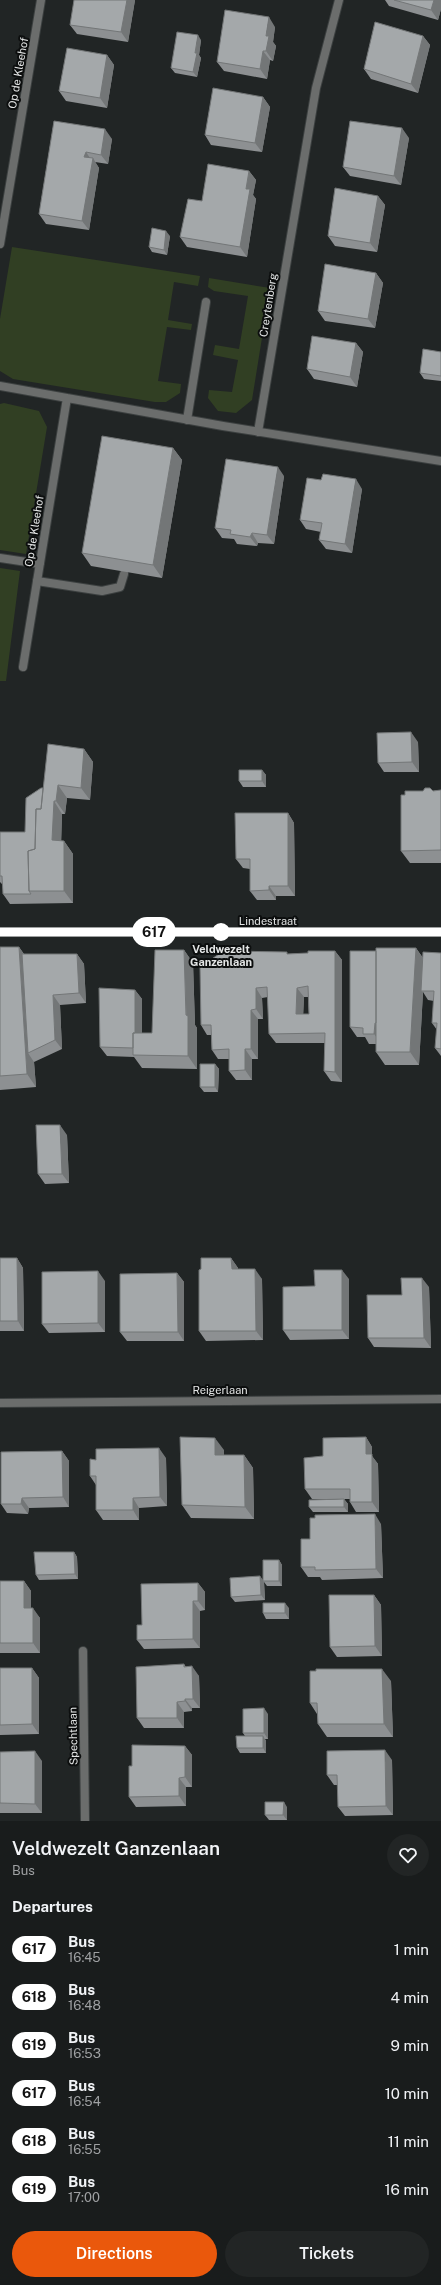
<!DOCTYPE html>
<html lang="en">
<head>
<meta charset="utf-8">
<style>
	:root { --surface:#191c1c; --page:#222525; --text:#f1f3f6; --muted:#9fa1a3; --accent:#ea580c }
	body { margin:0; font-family:"Public Sans",sans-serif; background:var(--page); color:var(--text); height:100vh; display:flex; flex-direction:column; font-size:15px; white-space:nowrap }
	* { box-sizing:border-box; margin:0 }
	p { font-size:13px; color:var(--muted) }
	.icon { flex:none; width:22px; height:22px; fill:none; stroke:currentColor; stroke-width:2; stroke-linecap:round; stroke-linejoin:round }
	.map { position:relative; height:1821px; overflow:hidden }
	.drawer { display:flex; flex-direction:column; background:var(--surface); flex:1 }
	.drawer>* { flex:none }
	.badge { padding:0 8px; border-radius:13px; font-size:14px; line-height:26px }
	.map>.badge { position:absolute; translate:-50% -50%; box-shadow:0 0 0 2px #fff }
	h2 { padding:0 12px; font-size:15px; line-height:36px }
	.round { display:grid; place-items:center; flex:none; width:42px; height:42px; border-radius:21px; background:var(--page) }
	.headline { display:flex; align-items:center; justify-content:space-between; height:68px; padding:0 12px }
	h1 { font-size:19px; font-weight:600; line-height:30px }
	.button { display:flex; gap:8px; margin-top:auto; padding:8px 12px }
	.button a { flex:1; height:46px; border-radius:24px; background:var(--accent); color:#fff; font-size:16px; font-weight:600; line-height:46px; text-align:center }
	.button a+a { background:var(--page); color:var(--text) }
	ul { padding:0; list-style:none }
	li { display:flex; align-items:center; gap:12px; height:48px; padding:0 12px }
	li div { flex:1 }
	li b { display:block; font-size:15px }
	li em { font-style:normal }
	li .badge { min-width:44px; font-weight:700; text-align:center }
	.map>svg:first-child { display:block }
	.green { fill:#313f23 }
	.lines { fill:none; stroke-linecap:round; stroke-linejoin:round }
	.service-casing { stroke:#3c4040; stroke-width:10 }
	.minor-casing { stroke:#3c4040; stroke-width:10 }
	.service { stroke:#6b6d6c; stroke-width:8 }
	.minor { stroke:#6b6d6c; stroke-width:8 }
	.wall { fill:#8d9092; fill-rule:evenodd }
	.shaded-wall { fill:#737677 }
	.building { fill:#a4a8aa; stroke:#737677; fill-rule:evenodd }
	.line-casing { stroke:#fff; stroke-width:9 }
	.line { stroke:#fff; stroke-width:6 }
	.stop-dot { fill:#fff; stroke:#fff; stroke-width:2 }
	.labels { text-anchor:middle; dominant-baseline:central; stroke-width:4; stroke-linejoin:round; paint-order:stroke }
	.street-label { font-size:11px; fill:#e4e6e6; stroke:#0c0e0e }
	.stop-label { font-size:11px; font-weight:bold; fill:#e4e6e6; stroke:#0c0e0e }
</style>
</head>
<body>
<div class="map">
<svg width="441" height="1821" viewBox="0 0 441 1821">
	<rect width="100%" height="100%" fill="#212525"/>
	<path class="green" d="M12,247L200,276L198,286L174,282L168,320L192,324L191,330L167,327L158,381L181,384L180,393L166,402H155L13,379L0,371V319Z
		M209,278L270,288L252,400L236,413L218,411L208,398L209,390L232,392L238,360L213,355L215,345L239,349L248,296L214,291L208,287Z
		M4,403L39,411L47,427L26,554L0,550V404Z
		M0,568L20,571L6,681H0Z"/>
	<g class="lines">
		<g class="service-casing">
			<path id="service" d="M37,581L102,591L120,587L124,574"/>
		</g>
		<g class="minor-casing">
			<path id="minor" d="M0,244L41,0
				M0,386L223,426L441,461
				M187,420L206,302
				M258,432L316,88L339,0
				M0,558L40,564
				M23,667L67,398
				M0,932H441
				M0,1403L441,1399
				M83,1651L85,1821"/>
		</g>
		<use href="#service" class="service"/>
		<use href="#minor" class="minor"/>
	</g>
	<path class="wall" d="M135,0L128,42L77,34L70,25Z
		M385,0H441V9L438,20L389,6Z
		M275,27L273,42L276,46L273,61L270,60L267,79L224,71L217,62Z
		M423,36L430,45L418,93L371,79L364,69Z
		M201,40L199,55L201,58L197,77L175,73L171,68Z
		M107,55L114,65L107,108L66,101L59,91Z
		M263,97L270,107L262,152L211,145L205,135Z
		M54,121L112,139L108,164L95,162L99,168L89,230L46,224L39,214Z
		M409,138L401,185L350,176L343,167Z
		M249,171L256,180L253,195L256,199L247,257L187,247L180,237L202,201Z
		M378,196L385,205L377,252L335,246L328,236Z
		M170,236L167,255L152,252L149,247Z
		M376,273L383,283L375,328L325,321L318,311Z
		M356,343L363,352L357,387L314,379L307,369Z
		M441,352V381L424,379L420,373Z
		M173,448L182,460L162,578L91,566L82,553Z
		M284,476L274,544L258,543L257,546L237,544L234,539L222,538L215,528Z
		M362,489L352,553L326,549L319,540L321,532L306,529L300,520Z
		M418,742L419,772H384L378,763Z
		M84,749L93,762L90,800L67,798L65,814H62L61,841H64L73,854V903L10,904L3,894V885L0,882V832H25L43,788Z
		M262,770L266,775V787H243L239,781Z
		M441,790V863H410L401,851L405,795L433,791Z
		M288,813L294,823L295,896H276V900H257L250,891V869L243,868L236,859Z
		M0,947H19L24,954H77L84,964L86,1003L60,1005L62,1049L34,1062L36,1087L0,1090Z
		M416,948L423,958L441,953V1056L435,1048L437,1030L432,1023L434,1001L428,1000L423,992L419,1065H385L376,1052V1044H369L365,1037H357L350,1027L376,951Z
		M184,950L193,963L195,1025L197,1028V1069L142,1068L134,1057L107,1056L100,1047L135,990L142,999V1033H152Z
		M335,951L342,960V1082L331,1081L324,1071L325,1043H276L269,1034L268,997L262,998L263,1019H258V1059H252V1080H236L229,1071V1059H218L212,1050L211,1035H207L201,1025L289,954L308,953ZM304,997H308L309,1014H303Z
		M215,1064L219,1069L218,1092H204L200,1087Z
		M67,1135L69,1183L45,1184L38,1174Z
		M0,1258H17L23,1268L24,1331H0Z
		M231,1258L238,1268V1269L262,1279L263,1340L206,1341L199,1331L201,1269Z
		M177,1273L184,1282V1341H127L120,1332Z
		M349,1279V1339L290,1340L283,1330L315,1286Z
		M105,1281V1332L49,1333L42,1324Z
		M429,1287L431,1348L374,1347L368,1338Z
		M366,1437L372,1447V1456L378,1464L379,1512H356L350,1502V1499H312L305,1489L323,1456Z
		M224,1450V1455H244L253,1468L254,1519L191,1518L182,1505Z
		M62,1451L69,1461V1507L29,1508L28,1514L7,1513L1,1504Z
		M166,1458L167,1506L139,1508V1520H103L96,1510V1485L90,1476Z
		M344,1499L348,1504V1512H313L309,1507Z
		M381,1524L383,1578L322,1580L320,1577H308L301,1567L310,1539Z
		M74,1552L77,1557L78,1579L39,1580L36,1575Z
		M279,1560L282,1565V1586H267L264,1582L265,1600L235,1602L231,1597L263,1580Z
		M0,1581H24L31,1591V1608L40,1618V1653H0Z
		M198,1583L205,1592V1610L200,1611V1648L144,1649L137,1640L142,1625Z
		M374,1595L381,1605L382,1656L337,1657L330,1647Z
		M289,1608V1619H266L263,1613Z
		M184,1664L186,1667L199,1676L200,1708H192V1711L184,1712V1728H144L137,1718Z
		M0,1668H32L39,1678V1734L0,1735Z
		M391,1681L393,1737H327L318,1724L317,1714L310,1703Z
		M268,1714V1739H265L266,1741V1753H240L237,1748L245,1736L243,1733Z
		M185,1746L192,1755V1787H186V1806L136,1807L129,1797L132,1766Z
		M0,1752L42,1761V1813H0Z
		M392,1760L393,1815L345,1816L338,1807V1785H334L327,1775Z
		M287,1807V1820H269L265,1815Z"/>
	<path class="shaded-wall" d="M127,0H135L128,42L121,32Z
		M434,0H441V9L438,20L431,10Z
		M269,17L275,27L273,42L276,46L273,61L266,51V36Z
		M198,35L201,40L199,55L201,58L197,77L193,72L195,53Z
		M423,36L430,45L418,93L411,84Z
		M263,51L270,60L267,79L260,69Z
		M107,55L114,65L107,108L100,98Z
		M263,97L270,107L262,152L255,143Z
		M402,128L409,138L401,185L394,176Z
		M105,129L112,139L108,164L101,155Z
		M86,152L92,161L93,158L99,168L89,230L82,221L84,157Z
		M249,171L256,180L253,195L256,199L247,257L240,247L246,189Z
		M378,196L385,205L377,252L370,243Z
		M166,231L170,236L167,255L164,250Z
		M376,273L383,283L375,328L368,319Z
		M356,343L363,352L357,387L350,377Z
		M173,448L182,460L162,578L153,565Z
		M278,467L284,476L274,544L267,535Z
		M356,479L362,489L352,553L345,544Z
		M252,533L258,543L257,546L250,537Z
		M411,732L418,742L419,772L412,762Z
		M84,749L93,762L90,800L81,788Z
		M262,770L266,775V787L262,781Z
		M58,785L67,798L65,814L56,801Z
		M54,801L62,814L61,853L52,840Z
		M288,813L294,823L295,896L288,886Z
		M64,841L73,854V903L64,891Z
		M269,886L276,896V900L269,890Z
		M19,947L28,960V1053L34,1062L36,1087L27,1074Z
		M416,948L425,961L421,991L423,992L419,1065L410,1052Z
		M184,950L193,963L195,1025L197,1028V1069L188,1056Z
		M335,951L342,960V1082L335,1072Z
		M77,954L84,964L86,1003L79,993Z
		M256,988L262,998L263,1019L256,1009Z
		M297,988L304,997L303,1024L296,1014Z
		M135,990L142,999V1055L135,1048Z
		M53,995L60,1005L62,1049L55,1040Z
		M251,1010L258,1019V1059L251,1049Z
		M375,1023L382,1032L381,1043L374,1034Z
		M245,1049L252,1059V1080L245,1070Z
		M215,1064L219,1069L218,1092L215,1087Z
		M60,1125L67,1135L69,1183L62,1174Z
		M17,1258L23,1268L24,1331L18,1321Z
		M231,1258L238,1268V1279L232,1269Z
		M255,1269L262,1279L263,1340L256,1331Z
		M342,1270L349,1279V1339L342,1330Z
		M98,1271L105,1281V1332L98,1323Z
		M177,1273L184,1282V1341L178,1332Z
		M422,1278L429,1287L431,1348L424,1338Z
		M366,1437L372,1447V1456L378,1464L379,1512L372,1502L366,1454Z
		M215,1438L224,1450V1468L215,1455Z
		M159,1448L166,1458L167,1506L160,1497Z
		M62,1451L69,1461V1507L63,1497Z
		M244,1455L253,1468L254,1519L245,1507Z
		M22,1498L29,1508L28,1514L21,1504Z
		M133,1498L139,1508V1520L133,1510Z
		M344,1499L348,1504V1512L344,1507Z
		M375,1514L381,1524L383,1578L376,1569Z
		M74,1552L77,1557L78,1579L75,1574Z
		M279,1560L282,1565V1586L279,1581Z
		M260,1576L264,1581H263L264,1582L265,1600L261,1595Z
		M24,1581L31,1591V1618L24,1608Z
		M198,1583L205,1592V1610L198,1601Z
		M374,1595L381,1605L382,1656L375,1646Z
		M193,1601L200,1611V1648L193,1639Z
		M285,1603L289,1608V1619L285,1613Z
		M33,1608L40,1618V1653L33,1643Z
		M192,1666L199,1676L200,1708L193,1699Z
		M32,1668L39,1678V1734L32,1724Z
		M382,1669L391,1681L393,1737L384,1724Z
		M185,1699L192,1708V1711L185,1701Z
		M177,1702L184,1712V1728L177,1718Z
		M264,1708L268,1714V1739L264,1733Z
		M263,1736L266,1741V1753L263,1748Z
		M185,1746L192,1755V1787L185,1777Z
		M385,1750L392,1760L393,1815L386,1806Z
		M35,1751L42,1761V1813L35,1804Z
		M179,1778L186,1787V1806L179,1796Z
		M284,1802L287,1807V1820L283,1815Z"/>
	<path class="building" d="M74,0H127L121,32L70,25Z
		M394,0H434L431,10Z
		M225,10L269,17L266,36H269L266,51H263L260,69L217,62Z
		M375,22L423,36L411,84L364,69Z
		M177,32L198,35L195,53H197L193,72L171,68Z
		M67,48L107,55L100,98L59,91Z
		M213,88L263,97L255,143L205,135Z
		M54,121L105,129L101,155L86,152L84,157L93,158L82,221L39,214Z
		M350,121L402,128L394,176L343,167Z
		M208,164L249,171L246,189H250L240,247L180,237L188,199L202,201Z
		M335,188L378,196L370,243L328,236Z
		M152,228L166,231L164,250L149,247Z
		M325,264L376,273L368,319L318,311Z
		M312,336L356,343L350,377L307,369Z
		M423,349L441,352V376L420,373Z
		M102,436L173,448L153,565L82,553Z
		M226,459L278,467L267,535L252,533L250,537L230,534L231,530L215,528Z
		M323,474L356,479L345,544L319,540L322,523L300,520L307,478L321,480Z
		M411,732L412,762L378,763L377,733Z
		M48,744L84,749L81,788L58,785L56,801H54L52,840L64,841V891H29L28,851L35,849L36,809H41Z
		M239,770H262V781H239Z
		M41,788H43L41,809H36L35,849L28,851L29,891L31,894H3L2,876H0V832H25L26,798Z
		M425,788H430L433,791L441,790V850L401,851V795H405V791H423Z
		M235,813H288V886H269V890L250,891V859H236Z
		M0,947H19L27,1074L0,1076Z
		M376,948H416L410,1052H376Z
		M155,950H184L186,1015L188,1016V1056L133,1055V1033H152Z
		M228,951L287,952V954L308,953V951H335V1072L324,1071L325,1033L269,1034L267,987L256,988V1009L251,1010V1049H245V1070L229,1071V1049L212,1050L211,1025H201L200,967L222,952ZM308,986L309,1014H296L297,988Z
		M350,951H376V1023H375L374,1034H363V1028L350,1027Z
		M423,952L441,953V1049L435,1048L437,1023H432L434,991H421Z
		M22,954H77L79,993L53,995L55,1040L28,1053Z
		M99,988L135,990V1033H133V1048L100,1047Z
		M200,1064H215V1087H200Z
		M36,1125H60L62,1174H38Z
		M0,1258H17L18,1321H0Z
		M201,1258H231L232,1269H255L256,1331H199V1270L201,1269Z
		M314,1270H342V1330H283V1287L315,1286Z
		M98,1271V1323L42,1324V1272Z
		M177,1273L178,1332H120V1274Z
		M401,1278H422L424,1338H368L367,1295H402Z
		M180,1437L215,1438V1455H244L245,1507L182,1505Z
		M366,1437V1454H372V1502H350V1489H305L304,1458L323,1456V1438Z
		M159,1448L160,1497L133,1498V1510H96V1476H90V1459L96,1460V1449Z
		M62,1451L63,1497L22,1498L21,1504H1V1452Z
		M344,1499V1507H309V1500Z
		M375,1514L376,1569L315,1570V1567H301V1539H310V1518H315V1515Z
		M34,1552H74L75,1574L36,1575Z
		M263,1560H279V1581H263Z
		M260,1576L261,1595L231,1597L230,1578Z
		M0,1581H24V1608H33V1643H0Z
		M198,1583V1601H193V1639L137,1640V1625H142L141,1584Z
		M329,1595H374L375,1646L330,1647Z
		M263,1603H285V1613H263Z
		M184,1664V1667L192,1666L193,1699H185V1701L177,1702V1718H137L136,1667Z
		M0,1668H32V1724L0,1725Z
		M316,1669H382L384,1724H318L317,1703H310V1671H316Z
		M264,1708V1733H243V1709Z
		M236,1736H263V1748H237Z
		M132,1745L185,1746V1777L179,1778V1796L129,1797V1766H132Z
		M385,1750L386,1806L338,1807L337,1775H327V1751Z
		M35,1751V1804L0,1803V1752Z
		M265,1802H284L283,1815H265Z"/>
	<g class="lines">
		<g class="line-casing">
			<path id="line" d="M0,932H441"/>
		</g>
		<use href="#line" class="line"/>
	</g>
	<circle class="stop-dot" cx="221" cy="932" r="8"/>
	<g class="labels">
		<g class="street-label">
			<text transform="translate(18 73) rotate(-80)">Op de Kleehof</text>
			<text transform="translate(268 305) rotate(-81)">Creytenberg</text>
			<text transform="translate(34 531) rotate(-81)">Op de Kleehof</text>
			<text x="268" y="921">Lindestraat</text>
			<text x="220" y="1390">Reigerlaan</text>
			<text transform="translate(73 1736) rotate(-91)">Spechtlaan</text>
		</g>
		<g class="stop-label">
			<text x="221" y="949">Veldwezelt<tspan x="221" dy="13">Ganzenlaan</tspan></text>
		</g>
	</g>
</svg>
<b class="badge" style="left:154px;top:932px;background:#fff;color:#111">617</b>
</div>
<section class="drawer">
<div class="headline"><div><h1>Veldwezelt Ganzenlaan</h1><p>Bus</p></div><a class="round"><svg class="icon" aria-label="heart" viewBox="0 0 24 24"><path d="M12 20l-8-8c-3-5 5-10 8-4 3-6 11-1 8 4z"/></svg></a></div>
<h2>Departures</h2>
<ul>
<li><span class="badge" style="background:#fff;color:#111">617</span><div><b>Bus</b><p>16:45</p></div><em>1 min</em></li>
<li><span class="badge" style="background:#fff;color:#111">618</span><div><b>Bus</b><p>16:48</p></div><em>4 min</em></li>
<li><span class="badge" style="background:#fff;color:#111">619</span><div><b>Bus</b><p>16:53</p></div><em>9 min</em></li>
<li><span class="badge" style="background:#fff;color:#111">617</span><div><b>Bus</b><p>16:54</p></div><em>10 min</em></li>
<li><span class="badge" style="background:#fff;color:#111">618</span><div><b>Bus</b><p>16:55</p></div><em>11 min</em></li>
<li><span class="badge" style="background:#fff;color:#111">619</span><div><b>Bus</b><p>17:00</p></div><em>16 min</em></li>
</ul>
<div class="button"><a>Directions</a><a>Tickets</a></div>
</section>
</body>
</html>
